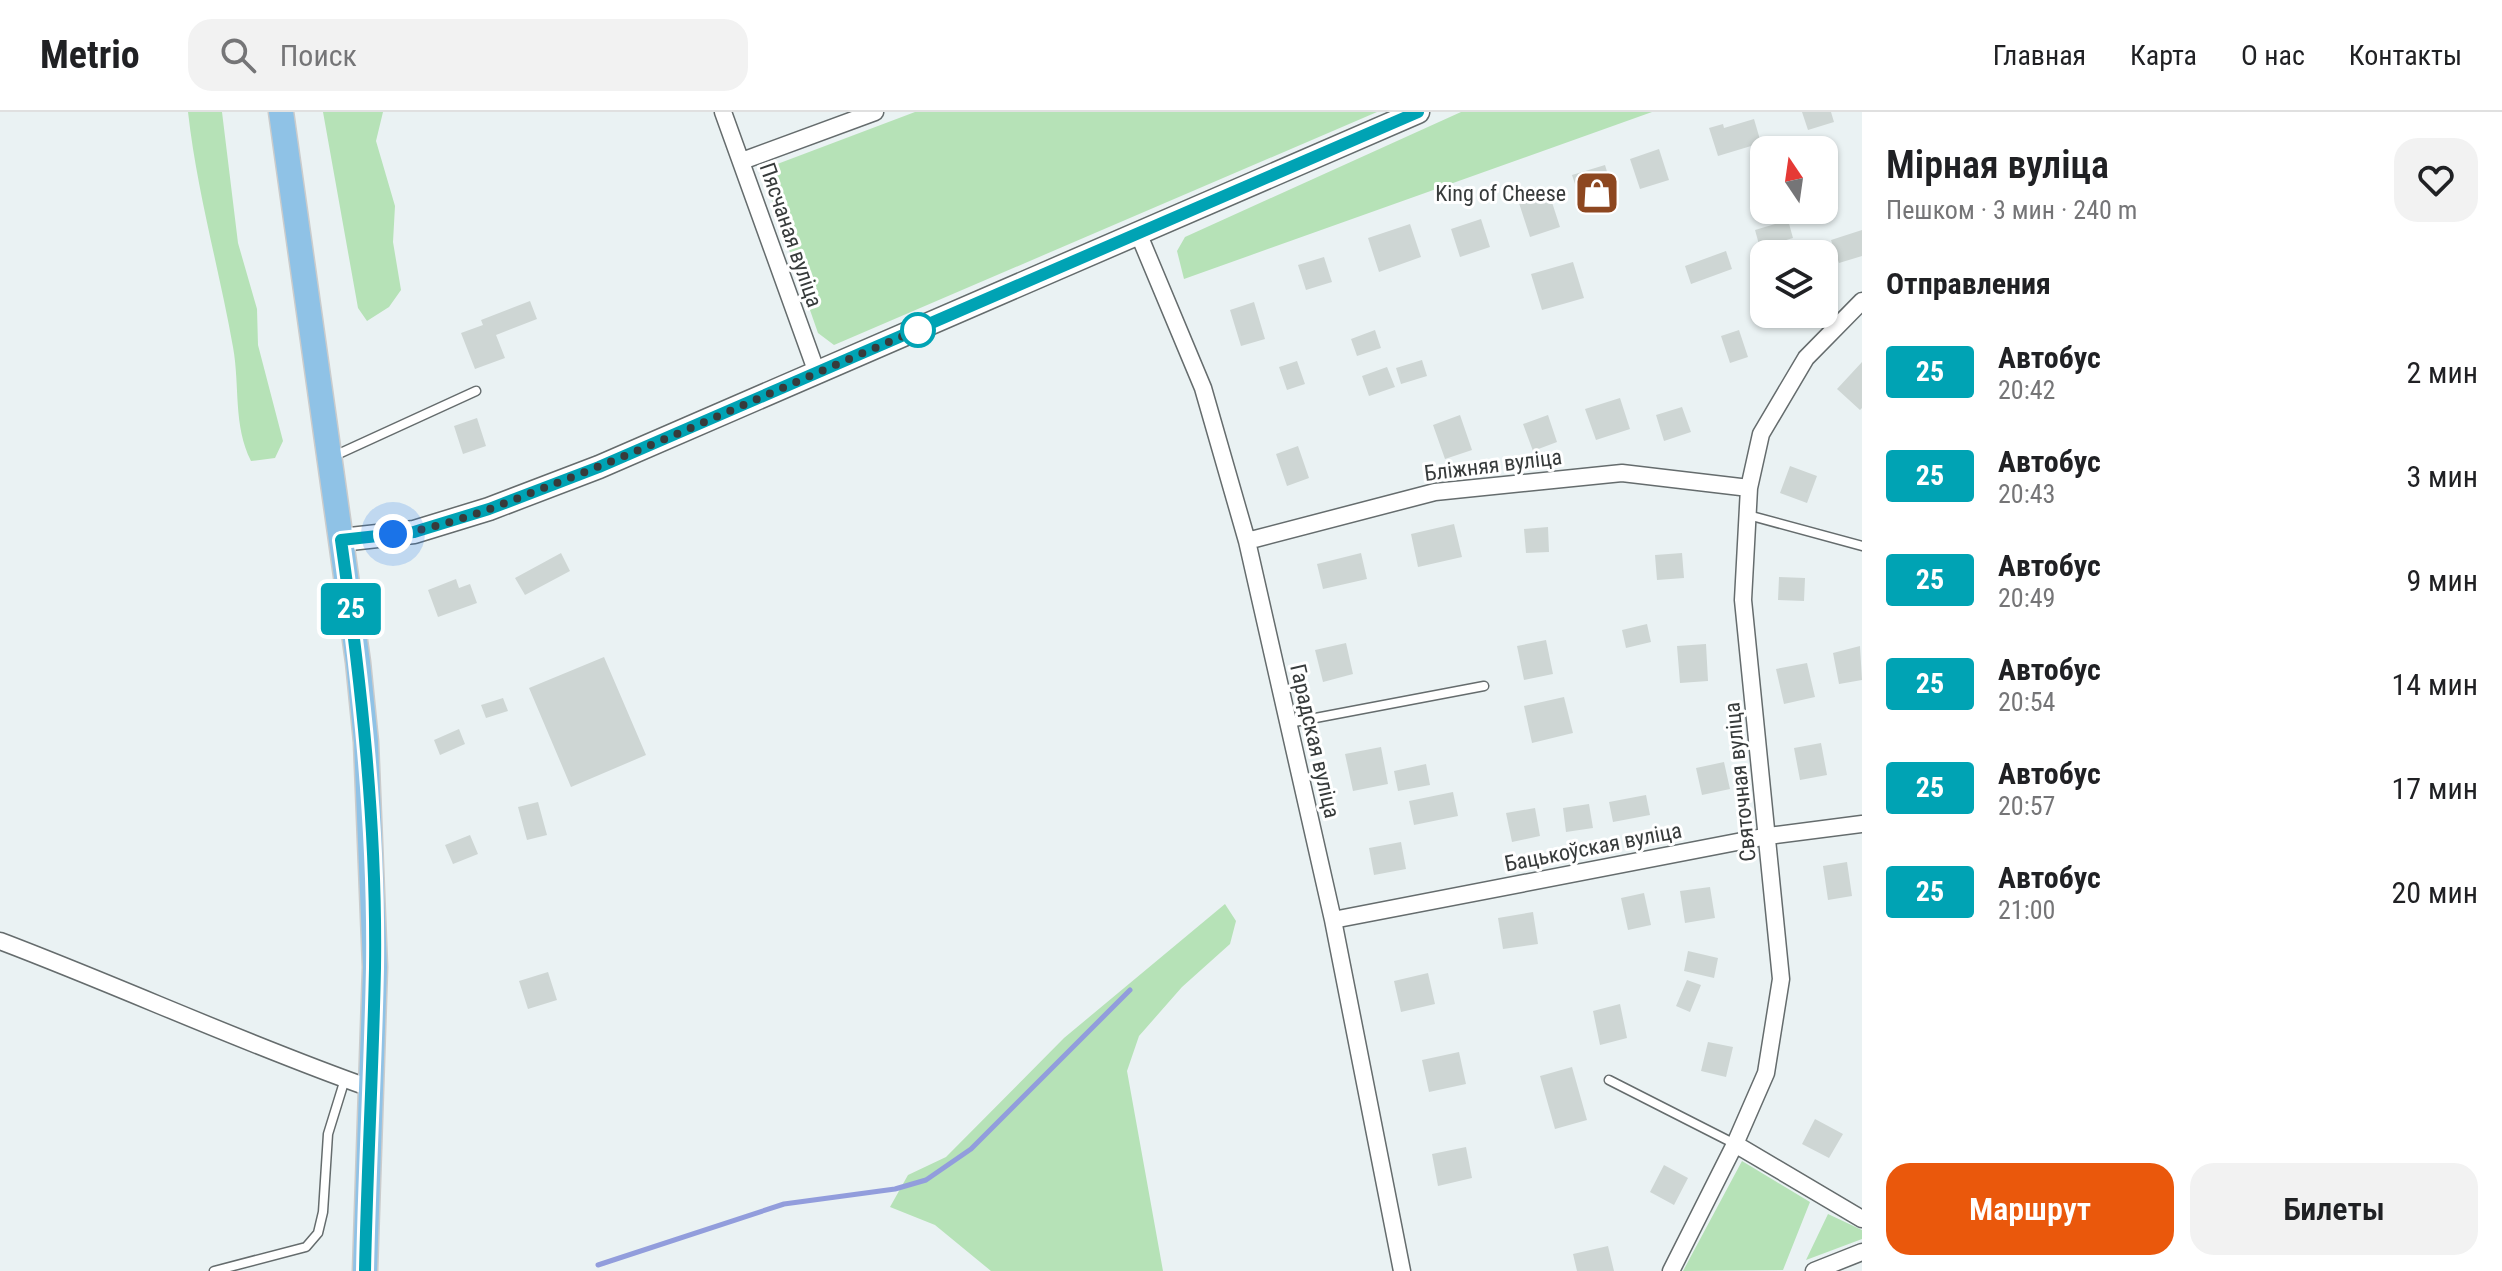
<!DOCTYPE html>
<html lang="ru">
<head>
<meta charset="utf-8">
<style>
	:root { --surface:#fff; --page:#f2f2f2; --text:#202124; --muted:#757577; --line:#e0e0e0; --accent:#ea580c }
	body { margin:0; font-family:"Roboto Condensed",sans-serif; background:var(--page); color:var(--text); height:100vh; display:flex; flex-direction:column; font-size:30px; white-space:nowrap }
	* { box-sizing:border-box; margin:0 }
	p { font-size:26px; color:var(--muted) }
	.icon { flex:none; width:44px; height:44px; fill:none; stroke:currentColor; stroke-width:2; stroke-linecap:round; stroke-linejoin:round }
	.map { position:relative; flex:1; overflow:hidden }
	.details { display:flex; flex-direction:column; background:var(--surface); width:640px }
	.details>* { flex:none }
	.badge { padding:0 16px; border-radius:6px; font-size:28px; line-height:52px }
	.needle { width:52px; rotate:347deg }
	.controls { position:absolute; left:1750px; top:24px; display:grid; gap:16px }
	.controls a { display:grid; place-items:center; width:88px; height:88px; border-radius:16px; background:var(--surface); box-shadow:0 2px 6px #0004; font-size:40px }
	.you { position:absolute; width:40px; height:40px; margin:-20px; border:6px solid #fff; border-radius:50%; background:#1a73e8; box-shadow:0 0 0 12px #1a73e833 }
	.map>.badge { position:absolute; translate:-50% -50%; box-shadow:0 0 0 4px #fff }
	h2 { padding:0 24px; font-size:30px; line-height:72px }
	.round { display:grid; place-items:center; flex:none; width:84px; height:84px; border-radius:24px; background:var(--page) }
	.overview { display:flex; align-items:center; justify-content:space-between; height:136px; padding:0 24px }
	h1 { font-size:38px; font-weight:600; line-height:60px }
	.primary-button { display:flex; gap:16px; margin-top:auto; padding:16px 24px }
	.primary-button a { flex:1; height:92px; border-radius:24px; background:var(--accent); color:#fff; font-size:32px; font-weight:600; line-height:92px; text-align:center }
	.primary-button a+a { background:var(--page); color:var(--text) }
	ul { padding:0; list-style:none }
	li { display:flex; align-items:center; gap:24px; height:104px; padding:0 24px }
	li div { flex:1 }
	li b { display:block; font-size:30px }
	li em { font-style:normal }
	li .badge { min-width:88px; font-weight:700; text-align:center }
	header { display:flex; align-items:center; gap:48px; box-sizing:border-box; height:112px; padding:0 40px; background:var(--surface); border-bottom:2px solid var(--line) }
	header strong { font-size:38px }
	nav { display:flex; gap:44px; margin-inline-start:auto; font-size:28px }
	.search { width:560px; height:72px; background:var(--page); display:flex; align-items:center; gap:20px; box-sizing:border-box; padding:0 28px; border-radius:24px; color:var(--muted); font-size:30px }
	main { display:flex; flex:1; min-height:0 }
	.map>svg:first-child { display:block }
	.green { fill:#b6e2b7 }
	.lines { fill:none; stroke-linecap:round; stroke-linejoin:round }
	.stream { stroke:#929ddc; stroke-width:5 }
	.building { fill:#ced6d4 }
	.lane-casing { stroke:#656c6d; stroke-width:11 }
	.street-casing { stroke:#656c6d; stroke-width:19 }
	.secondary-casing { stroke:#656c6d; stroke-width:25 }
	.primary-casing { stroke:#cbcccc; stroke-width:27 }
	.lane { stroke:#fff; stroke-width:8 }
	.street { stroke:#fff; stroke-width:16 }
	.secondary { stroke:#fff; stroke-width:22 }
	.primary { stroke:#8fc2e6; stroke-width:24 }
	.line-casing { stroke:#fff; stroke-width:18 }
	.line { stroke:#00a3b4; stroke-width:12 }
	.walk { stroke:#373b3b; stroke-width:8; stroke-dasharray:0 14.4 }
	.stop-dot { fill:#fff; stroke:#00a3b4; stroke-width:4 }
	.labels { text-anchor:middle; dominant-baseline:central; stroke-width:6; stroke-linejoin:round; paint-order:stroke }
	.poi-label { font-size:22px; fill:#373b3b; stroke:#fff; text-anchor:end }
	.street-label { font-size:22px; fill:#373b3b; stroke:#fff }
</style>
</head>
<body>
<header>
<strong>Metrio</strong>
<div class="search"><svg class="icon" aria-label="search" viewBox="0 0 24 24"><circle cx="10" cy="10" r="6"/><path d="M15 15l6 6"/></svg>Поиск</div>
<nav><a>Главная</a><a>Карта</a><a>О нас</a><a>Контакты</a></nav>
</header>
<main>
<div class="map">
<svg width="1862" height="1159" viewBox="0 0 1862 1159">
	<rect width="100%" height="100%" fill="#eaf2f3"/>
	<path class="green" d="M188,0H222L238,131L257,197L258,233L283,329L275,346L251,349C233,313 240,274 233,235C219,156 197,80 188,0Z
		M323,0H383L376,29L395,94L393,130L401,178L389,195L367,209L358,196Z
		M915,0H1377L834,233L818,221L764,66L772,54Z
		M1461,0H1652L1184,167L1177,139L1185,125Z
		M1225,792L1236,809L1230,832L1182,875L1139,924L1127,959L1163,1159H991L935,1113L890,1095L908,1063L946,1045L1064,926Z
		M1742,1049L1810,1090L1783,1158L1683,1159Z
		M1828,1102L1862,1118V1127L1806,1148Z"/>
	<g class="lines">
		<path class="stream" d="M598,1153L784,1092L895,1077L926,1068L971,1037L1130,878"/>
	</g>
	<path class="building" d="M1802,0H1831L1834,10L1808,18Z
		M1754,7L1761,31L1718,44L1709,16L1723,12L1724,16Z
		M1659,37L1669,68L1640,77L1630,47Z
		M1605,53L1614,83L1582,93L1572,63Z
		M1548,78L1560,115L1530,125L1518,88Z
		M1481,107L1490,135L1460,145L1451,117Z
		M1788,108L1793,126L1760,136L1755,118Z
		M1410,112L1421,145L1379,160L1368,126Z
		M1862,118V144L1839,151L1831,128Z
		M1726,139L1732,157L1691,172L1685,154Z
		M1324,145L1332,170L1306,178L1298,153Z
		M1573,150L1584,186L1542,198L1531,162Z
		M530,189L537,207L496,223L505,246L475,257L461,221L483,213L481,208Z
		M1254,190L1265,227L1241,234L1230,198Z
		M1375,218L1381,236L1357,244L1351,227Z
		M1739,218L1748,245L1730,251L1721,224Z
		M1422,248L1427,264L1401,272L1396,256Z
		M1297,249L1305,272L1287,278L1279,255Z
		M1862,250V296L1860,298L1837,277Z
		M1387,255L1395,275L1369,284L1362,264Z
		M1620,286L1630,317L1596,328L1585,297Z
		M1682,295L1691,320L1664,329L1656,303Z
		M1460,303L1472,338L1445,347L1433,313Z
		M1548,303L1557,330L1533,339L1523,312Z
		M477,306L486,334L463,342L454,314Z
		M1298,334L1309,366L1287,374L1276,342Z
		M1790,354L1817,364L1807,391L1780,381Z
		M1454,412L1462,445L1418,455L1411,422Z
		M1548,415L1549,440L1526,441L1524,417Z
		M561,441L570,459L525,483L515,466Z
		M1361,441L1367,467L1323,477L1317,452Z
		M1682,441L1684,466L1657,468L1655,443Z
		M1779,465L1805,466L1804,489L1778,488Z
		M456,467L459,476L470,472L477,491L438,505L428,478Z
		M1647,512L1651,530L1626,536L1622,518Z
		M1546,528L1553,562L1524,568L1517,534Z
		M1346,531L1353,562L1323,570L1315,538Z
		M1706,532L1708,569L1680,571L1677,534Z
		M1860,534L1862,568L1839,572L1833,541Z
		M604,545L646,643L571,675L529,576Z
		M1807,551L1815,585L1784,592L1776,557Z
		M1564,585L1573,621L1532,631L1524,594Z
		M503,586L508,599L486,606L481,593Z
		M459,617L465,632L440,643L434,628Z
		M1821,631L1827,663L1800,668L1794,636Z
		M1381,635L1388,672L1353,679L1345,642Z
		M1724,650L1730,677L1702,683L1696,656Z
		M1426,652L1430,673L1398,679L1394,659Z
		M1453,680L1458,704L1414,713L1409,689Z
		M1646,683L1650,703L1613,710L1609,690Z
		M538,690L547,723L527,728L518,695Z
		M1589,692L1593,716L1566,720L1563,696Z
		M1535,696L1540,724L1512,730L1506,701Z
		M470,723L478,742L453,752L445,733Z
		M1401,730L1406,757L1374,763L1369,736Z
		M1847,750L1852,784L1828,788L1823,754Z
		M1710,775L1715,806L1685,811L1680,779Z
		M1644,781L1651,813L1628,818L1621,786Z
		M1533,800L1538,832L1503,837L1498,806Z
		M1688,839L1718,846L1714,866L1684,859Z
		M548,860L557,888L528,897L519,869Z
		M1428,861L1435,892L1401,900L1394,869Z
		M1687,868L1701,873L1690,900L1676,894Z
		M1620,892L1627,926L1600,933L1593,899Z
		M1708,930L1733,935L1726,965L1701,959Z
		M1459,940L1466,972L1429,980L1422,948Z
		M1572,955L1587,1008L1555,1017L1540,964Z
		M1815,1007L1843,1022L1829,1046L1802,1032Z
		M1466,1035L1472,1066L1438,1074L1432,1042Z
		M1664,1053L1688,1066L1674,1093L1650,1080Z
		M1608,1134L1614,1159H1577L1573,1142Z"/>
	<g class="lines">
		<g class="lane-casing">
			<path id="lane" d="M334,344L476,279
				M1748,403L1862,434
				M1289,611L1484,574
				M1609,968L1735,1032
				M214,1159L306,1135L318,1121L323,1100L328,1022L345,967"/>
		</g>
		<g class="street-casing">
			<path id="street" d="M723,0L817,261
				M742,49L875,0
				M1139,123L1203,276L1247,429L1333,808L1402,1159
				M1247,429L1435,380L1622,361L1749,376
				M1333,808L1768,724L1862,712
				M0,829C124,876 245,932 370,976
				M1735,1032L1862,1107
				M1671,1159L1735,1032L1766,961L1781,867L1743,488L1749,376L1761,322L1806,246L1862,189
				M1814,1159L1862,1140"/>
		</g>
		<g class="secondary-casing">
			<path id="secondary" d="M341,428L414,420L489,397L599,355L1418,0"/>
		</g>
		<g class="primary-casing">
			<path id="primary" d="M281,0L358,550L366,630L375,855L365,1159"/>
		</g>
		<use href="#lane" class="lane"/>
		<use href="#street" class="street"/>
		<use href="#secondary" class="secondary"/>
		<use href="#primary" class="primary"/>
	</g>
	<g class="lines">
		<g class="line-casing">
			<path id="line" d="M365,1159C367,1058 373,957 375,856C377,713 361,570 341,428L414,420L489,397L599,355L1418,0"/>
		</g>
		<use href="#line" class="line"/>
		<path class="walk" d="M393,422C448,416 502,392 554,372C677,325 796,268 918,218"/>
	</g>
	<defs>
		<g id="shop-square" transform="scale(2.3)"><rect x="-9" y="-9" width="18" height="18" rx="4" fill="#8d4720" stroke="#fff"/><path d="M-5-2.5h2.3a2.7 3.5 0 0 1 5.4 0H5L5.5 6h-11ZM-1.5-2.5h3a1.5 2.3 0 0 0-3 0Z" fill="#fff"/></g>
	</defs>
	<g fill-rule="evenodd">
		<use href="#shop-square" x="1597" y="81"/>
	</g>
	<circle class="stop-dot" cx="918" cy="218" r="16"/>
	<g class="labels">
		<g class="poi-label">
			<text x="1566" y="81">King of Cheese</text>
		</g>
		<g class="street-label">
			<text transform="translate(791 123) rotate(71)">Пясчаная вуліца</text>
			<text transform="translate(1493 353) rotate(-7)">Бліжняя вуліца</text>
			<text transform="translate(1315 629) rotate(77)">Гарадская вуліца</text>
			<text transform="translate(1740 670) rotate(-96)">Святочная вуліца</text>
			<text transform="translate(1593 735) rotate(-11)">Бацькоўская вуліца</text>
		</g>
	</g>
</svg>
<div class="controls">
<a><svg class="needle" viewBox="-14 -14 28 28"><path d="M0-13l5 13h-10z" fill="#e53935"/><path d="M0 13l5-13h-10z" fill="#757577"/></svg></a>
<a><svg class="icon" aria-label="layers" viewBox="0 0 24 24"><path d="M12 4l9 5-9 5-9-5zM3 14l9 5 9-5"/></svg></a>
</div>
<div class="you" style="left:393px;top:422px"></div>
<b class="badge" style="left:351px;top:497px;background:#00a3b4;color:#fff">25</b>
</div>
<section class="details">
<div class="overview"><div><h1>Мірная вуліца</h1><p>Пешком · 3 мин · 240 m</p></div><a class="round"><svg class="icon" aria-label="heart" viewBox="0 0 24 24"><path d="M12 20l-8-8c-3-5 5-10 8-4 3-6 11-1 8 4z"/></svg></a></div>
<h2>Отправления</h2>
<ul>
<li><span class="badge" style="background:#00a3b4;color:#fff">25</span><div><b>Автобус</b><p>20:42</p></div><em>2 мин</em></li>
<li><span class="badge" style="background:#00a3b4;color:#fff">25</span><div><b>Автобус</b><p>20:43</p></div><em>3 мин</em></li>
<li><span class="badge" style="background:#00a3b4;color:#fff">25</span><div><b>Автобус</b><p>20:49</p></div><em>9 мин</em></li>
<li><span class="badge" style="background:#00a3b4;color:#fff">25</span><div><b>Автобус</b><p>20:54</p></div><em>14 мин</em></li>
<li><span class="badge" style="background:#00a3b4;color:#fff">25</span><div><b>Автобус</b><p>20:57</p></div><em>17 мин</em></li>
<li><span class="badge" style="background:#00a3b4;color:#fff">25</span><div><b>Автобус</b><p>21:00</p></div><em>20 мин</em></li>
</ul>
<div class="primary-button"><a>Маршрут</a><a>Билеты</a></div>
</section>
</main>
</body>
</html>
